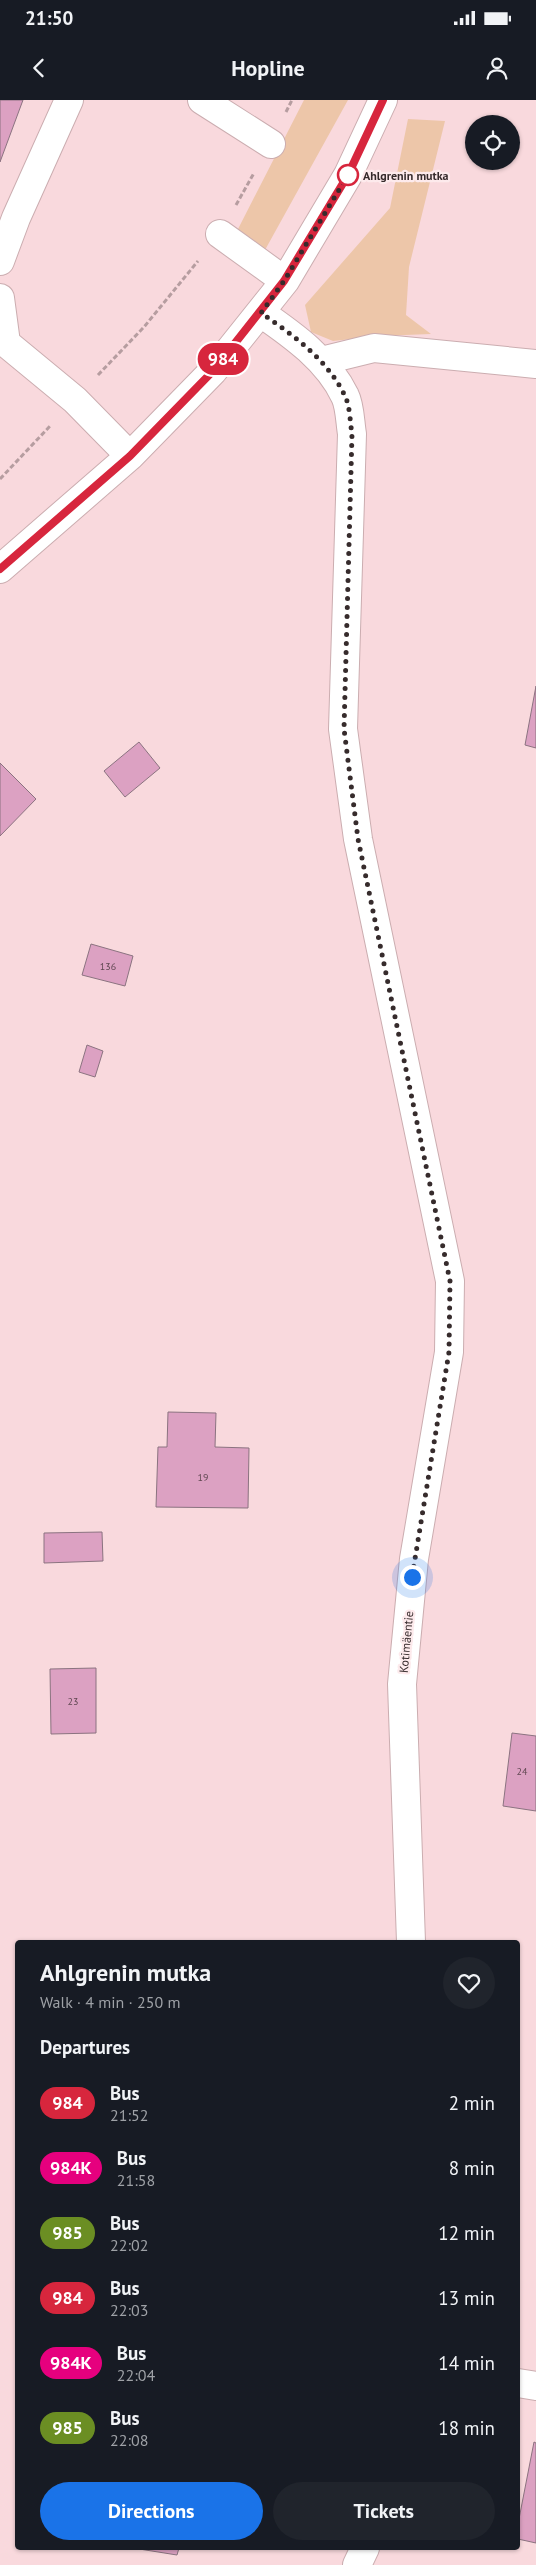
<!DOCTYPE html>
<html lang="en">
<head>
<meta charset="utf-8">
<style>
	:root { --surface:#171b24; --page:#20242c; --text:#f1f3f6; --muted:#9ea1a6; --accent:#1a73e8 }
	body { margin:0; font-family:"PT Sans",sans-serif; background:var(--page); color:var(--text); height:100vh; display:flex; flex-direction:column; font-size:19px; white-space:nowrap }
	* { box-sizing:border-box; margin:0 }
	p { font-size:16px; color:var(--muted) }
	.icon { flex:none; width:28px; height:28px; fill:none; stroke:currentColor; stroke-width:2; stroke-linecap:round; stroke-linejoin:round }
	.map { position:relative; flex:1; overflow:hidden }
	.details { position:absolute; left:15px; top:1840px; width:505px; height:610px; display:flex; flex-direction:column; background:var(--surface); border-radius:5px; box-shadow:0 1px 4px #0004 }
	.details>* { flex:none }
	.badge { padding:0 10px; border-radius:16px; font-size:18px; line-height:32px }
	.fabs { position:absolute; left:465px; top:15px; display:grid; gap:10px }
	.fabs a { display:grid; place-items:center; width:55px; height:55px; border-radius:50%; background:var(--surface); box-shadow:0 1px 4px #0004; font-size:25px }
	.you { position:absolute; width:25px; height:25px; margin:-12px; border:4px solid #fff; border-radius:50%; background:#1a73e8; box-shadow:0 0 0 8px #1a73e833 }
	.map>.badge { position:absolute; translate:-50% -50%; box-shadow:0 0 0 2px #fff }
	h2 { padding:0 25px; font-size:19px; line-height:45px }
	.round { display:grid; place-items:center; flex:none; width:52px; height:52px; border-radius:26px; background:var(--page) }
	.headline { display:flex; align-items:center; justify-content:space-between; height:85px; padding:0 25px }
	h1 { font-size:24px; font-weight:600; line-height:38px }
	.primary-button { display:flex; gap:10px; margin-top:auto; padding:10px 25px }
	.primary-button a { flex:1; height:58px; border-radius:30px; background:var(--accent); color:#fff; font-size:20px; font-weight:600; line-height:58px; text-align:center }
	.primary-button a+a { background:var(--page); color:var(--text) }
	ul { padding:0; list-style:none }
	li { display:flex; align-items:center; gap:15px; height:65px; padding:0 25px }
	li div { flex:1 }
	li b { display:block; font-size:19px }
	li em { font-style:normal }
	li .badge { min-width:55px; font-weight:700; text-align:center }
	.status { display:flex; justify-content:space-between; align-items:center; height:35px; padding:0 25px; background:var(--surface); direction:ltr }
	.status svg { height:14px; fill:currentColor }
	header { display:flex; justify-content:space-between; align-items:center; height:65px; padding:0 25px; background:var(--surface); font-size:22px; font-weight:600 }
	.map>svg:first-child { display:block }
	.green { fill:#edc6a9 }
	.building { fill:#dca1c2; stroke:#8b7380 }
	.lines { fill:none; stroke-linecap:round; stroke-linejoin:round }
	.minor-casing { stroke:#cbadb0; stroke-width:30 }
	.path { stroke:#b69da0; stroke-width:3; stroke-dasharray:5 2.5; stroke-linecap:butt }
	.minor { stroke:#fff; stroke-width:28 }
	.line-casing { stroke:#fff; stroke-width:11 }
	.line { stroke:#d7263d; stroke-width:8 }
	.walk { stroke:#362b2c; stroke-width:5; stroke-dasharray:0 9 }
	.stop-dot { fill:#fff; stroke:#d7263d; stroke-width:2.5 }
	.labels { text-anchor:middle; dominant-baseline:central; stroke-width:4.5; stroke-linejoin:round; paint-order:stroke }
	.number-label { font-size:10px; fill:#604852 }
	.stop-label { font-size:12px; font-weight:bold; fill:#362b2c; stroke:#fdeaec; text-anchor:start }
	.street-label { font-size:12px; fill:#362b2c; stroke:#fdeaec }
</style>
</head>
<body>
<div class="status"><b>21:50</b><svg viewBox="0 0 49 12"><path d="M0 12V9h3v3zM5 12V6h3v6zM10 12V3h3v9zM15 12V0h3v12zM26 1h20v11H26zM47 4h2v5h-2z"/></svg></div>
<header><svg class="icon" aria-label="back" viewBox="0 0 24 24"><path d="M15 5l-7 7 7 7"/></svg>Hopline<svg class="icon" aria-label="person" viewBox="0 0 24 24"><circle cx="12" cy="8" r="4"/><path d="M4 21q1-7 8-7t8 7"/></svg></header>
<div class="map">
<svg width="536" height="2465" viewBox="0 0 536 2465">
	<rect width="100%" height="100%" fill="#f9d9dd"/>
	<path class="green" d="M304,0H348L265,150L237,131Z
		M408,19L445,21L409,167L406,215L431,234L379,236L333,241L311,232L305,205L390,108Z"/>
	<path class="building" d="M0,0H23L0,62Z
		M536,586V648L525,645Z
		M139,642L160,668L125,697L104,671Z
		M0,663L36,699L0,736Z
		M91,844L133,856L125,886L82,875Z
		M87,945L103,951L95,977L79,972Z
		M168,1312L216,1313L215,1347L249,1348L248,1408L156,1407L158,1347H167Z
		M102,1432L103,1461L44,1463V1433Z
		M96,1568V1633L51,1634L50,1569Z
		M512,1633L536,1636V1711L503,1706Z
		M534,2342L536,2343V2443L518,2439V2424Z
		M133,2448H179L177,2455Z"/>
	<g class="lines">
		<g class="minor-casing">
			<path id="minor" d="M202,0L271,44
				M220,134L285,181
				M0,161L16,118L69,0
				M0,198L6,243L75,300L130,356
				M261,213C293,235 328,260 345,296C350,306 350,322 352,334L343,629L358,739L450,1181L449,1252L414,1459L402,1584L411,1842
				M321,261L374,248L536,264
				M0,469L130,356L213,271L285,181L348,75L383,0
				M518,2283L536,2286
				M357,2465L365,2448"/>
		</g>
		<path class="path" d="M286,12L292,0
			M236,105L254,73
			M98,275L144,227L198,161
			M0,379L51,325"/>
		<use href="#minor" class="minor"/>
	</g>
	<g class="lines">
		<g class="line-casing">
			<path id="line" d="M0,469L130,356L213,271L284,181L348,75L383,0"/>
		</g>
		<use href="#line" class="line"/>
		<path class="walk" d="M348,75L284,181L261,213C293,235 328,260 345,296C350,306 350,322 352,334L344,629L358,739L450,1181L449,1252L412,1477"/>
	</g>
	<circle class="stop-dot" cx="348" cy="75" r="10"/>
	<g class="labels">
		<g class="number-label">
			<text x="108" y="866">136</text>
			<text x="203" y="1377">19</text>
			<text x="73" y="1601">23</text>
			<text x="522" y="1671">24</text>
		</g>
		<g class="stop-label">
			<text x="363" y="75">Ahlgrenin mutka</text>
		</g>
		<g class="street-label">
			<text transform="translate(406 1542) rotate(-85)">Kotimäentie</text>
		</g>
	</g>
</svg>
<div class="fabs">
<a><svg class="icon" aria-label="locate" viewBox="0 0 24 24"><circle cx="12" cy="12" r="6"/><path d="M12 2v4M12 18v4M2 12h4M18 12h4"/></svg></a>
</div>
<div class="you" style="left:412px;top:1477px"></div>
<b class="badge" style="left:223px;top:259px;background:#d7263d;color:#fff">984</b>
<section class="details">
<div class="headline"><div><h1>Ahlgrenin mutka</h1><p>Walk · 4 min · 250 m</p></div><a class="round"><svg class="icon" aria-label="heart" viewBox="0 0 24 24"><path d="M12 20l-8-8c-3-5 5-10 8-4 3-6 11-1 8 4z"/></svg></a></div>
<h2>Departures</h2>
<ul>
<li><span class="badge" style="background:#d7263d;color:#fff">984</span><div><b>Bus</b><p>21:52</p></div><em>2 min</em></li>
<li><span class="badge" style="background:#e6007e;color:#fff">984K</span><div><b>Bus</b><p>21:58</p></div><em>8 min</em></li>
<li><span class="badge" style="background:#6b8e23;color:#fff">985</span><div><b>Bus</b><p>22:02</p></div><em>12 min</em></li>
<li><span class="badge" style="background:#d7263d;color:#fff">984</span><div><b>Bus</b><p>22:03</p></div><em>13 min</em></li>
<li><span class="badge" style="background:#e6007e;color:#fff">984K</span><div><b>Bus</b><p>22:04</p></div><em>14 min</em></li>
<li><span class="badge" style="background:#6b8e23;color:#fff">985</span><div><b>Bus</b><p>22:08</p></div><em>18 min</em></li>
</ul>
<div class="primary-button"><a>Directions</a><a>Tickets</a></div>
</section>
</div>
</body>
</html>
